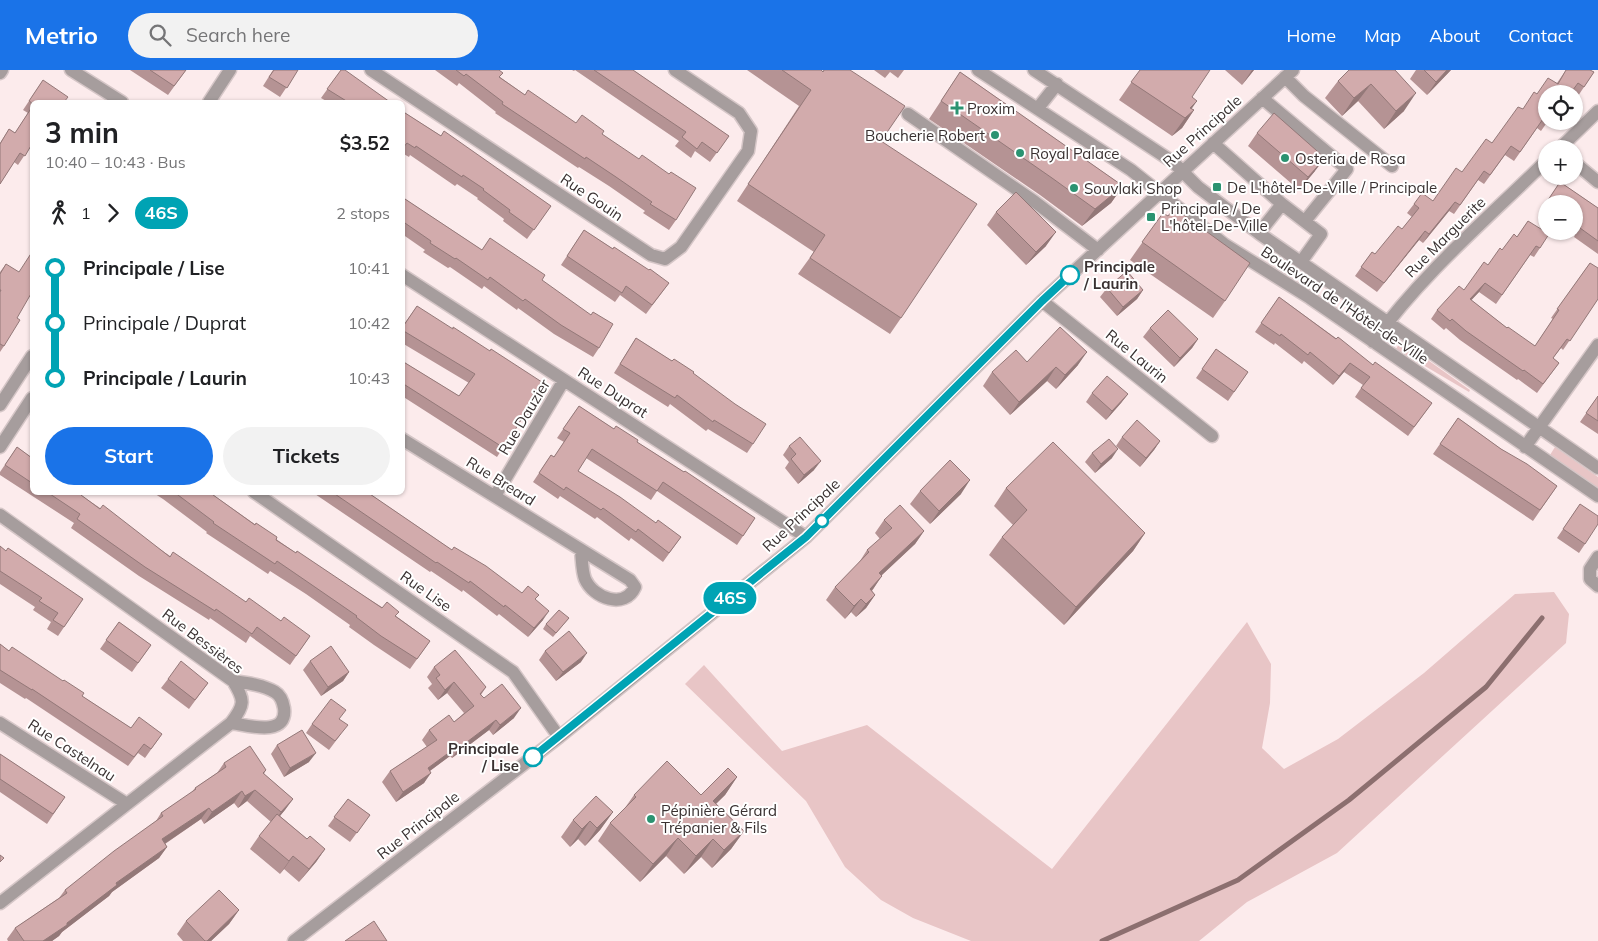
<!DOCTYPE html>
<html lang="en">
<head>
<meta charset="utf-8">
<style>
	:root { --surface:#fff; --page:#f2f2f2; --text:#202124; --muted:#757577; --accent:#1a73e8 }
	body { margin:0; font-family:Mulish,sans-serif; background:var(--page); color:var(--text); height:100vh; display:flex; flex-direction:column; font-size:19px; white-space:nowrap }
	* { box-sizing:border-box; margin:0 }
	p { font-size:16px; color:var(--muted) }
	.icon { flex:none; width:28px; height:28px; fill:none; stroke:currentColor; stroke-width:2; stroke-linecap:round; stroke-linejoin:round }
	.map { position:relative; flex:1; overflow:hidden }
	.sheet { position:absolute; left:30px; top:30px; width:375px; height:395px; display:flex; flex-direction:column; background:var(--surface); border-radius:8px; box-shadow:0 1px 4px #0004 }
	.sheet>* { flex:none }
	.badge { padding:0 10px; border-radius:16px; font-size:18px; line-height:32px }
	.tools { position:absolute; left:1538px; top:15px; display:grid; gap:10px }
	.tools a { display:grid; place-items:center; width:45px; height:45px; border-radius:50%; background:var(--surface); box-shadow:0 1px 4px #0004; font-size:25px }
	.map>.badge { position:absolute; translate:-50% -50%; box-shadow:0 0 0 2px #fff }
	.legs { display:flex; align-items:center; gap:8px; height:55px; padding:0 15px; font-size:16px }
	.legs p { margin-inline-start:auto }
	.head { display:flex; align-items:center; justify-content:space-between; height:85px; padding:0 15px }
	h1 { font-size:28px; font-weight:700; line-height:38px }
	.cta { display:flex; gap:10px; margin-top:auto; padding:10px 15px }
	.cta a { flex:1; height:58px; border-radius:30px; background:var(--accent); color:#fff; font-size:20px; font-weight:700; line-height:58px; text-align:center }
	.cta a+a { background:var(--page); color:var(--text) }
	ul { padding:0 15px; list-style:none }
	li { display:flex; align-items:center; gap:18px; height:55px; font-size:19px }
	li i { display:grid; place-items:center; width:8px; height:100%; margin:0 6px; background:currentColor }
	li i::after { content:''; width:12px; height:12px; margin:-6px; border:4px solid; border-radius:50%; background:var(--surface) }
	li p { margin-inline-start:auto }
	li:first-child i { background:linear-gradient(#0000 50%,currentColor 0) }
	li:last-child i { background:linear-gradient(currentColor 50%,#0000 0) }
	header { display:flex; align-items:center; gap:30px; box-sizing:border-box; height:70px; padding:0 25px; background:var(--accent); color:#fff }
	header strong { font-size:24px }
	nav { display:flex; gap:28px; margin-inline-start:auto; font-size:18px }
	.search { width:350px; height:45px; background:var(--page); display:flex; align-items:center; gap:12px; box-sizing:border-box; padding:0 18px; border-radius:28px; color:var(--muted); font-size:19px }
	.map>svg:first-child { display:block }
	.green { fill:#e8c5c6 }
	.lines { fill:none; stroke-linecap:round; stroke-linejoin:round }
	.stream { stroke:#8c6f6f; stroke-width:5 }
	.minor-casing { stroke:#d5c6c7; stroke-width:15 }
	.minor { stroke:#a69d9d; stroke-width:12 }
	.wall { fill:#b59394 }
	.shaded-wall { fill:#937878 }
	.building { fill:#d2abac; stroke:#937878 }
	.line-1-casing { stroke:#fff; stroke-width:11 }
	.line-1 { stroke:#00a3b4; stroke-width:8 }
	.poi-dot { fill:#2b9371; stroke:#fff; stroke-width:2 }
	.stop-1-dot { fill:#fff; stroke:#00a3b4; stroke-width:2.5 }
	.labels { text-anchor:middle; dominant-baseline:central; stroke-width:4; stroke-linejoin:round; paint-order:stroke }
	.poi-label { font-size:15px; fill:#393131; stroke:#fff; text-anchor:start }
	.street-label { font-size:15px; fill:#393131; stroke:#fff }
	.stop-label { font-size:15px; font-weight:bold; fill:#393131; stroke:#fff; text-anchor:start }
</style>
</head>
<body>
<header>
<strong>Metrio</strong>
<div class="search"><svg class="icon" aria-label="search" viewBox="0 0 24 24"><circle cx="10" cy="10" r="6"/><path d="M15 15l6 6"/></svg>Search here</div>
<nav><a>Home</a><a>Map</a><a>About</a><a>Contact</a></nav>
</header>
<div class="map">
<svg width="1598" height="871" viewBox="0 0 1598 871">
	<rect width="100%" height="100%" fill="#fcebec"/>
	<path class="green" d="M1401,271L1470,320L1469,322L1396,279Z
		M1555,377L1598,407V418L1550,385Z
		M1554,522L1569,544L1566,573L1337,783L1247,832L1199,871H971L913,848L881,830L845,797L806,731L685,614L704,595L782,681L867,655L1052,799L1247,552L1271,594L1270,633L1262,678L1284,699L1338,669L1424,603L1515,524Z"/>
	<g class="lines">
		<path class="stream" d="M1102,871L1238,810L1349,730L1486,617L1542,548"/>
		<g class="minor-casing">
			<path id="minor" d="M71,0L122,32
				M371,0L651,185L665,189L681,177L748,81L751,61L739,43L675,0
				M978,0L1131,100L1224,174L1310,228L1598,426
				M1034,0L1173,92L1198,117L1260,164L1598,398
				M0,3L2,0
				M1285,7L1304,26L1392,96
				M1262,28L1347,99L1305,151
				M209,32L230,0
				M1038,38L1057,14
				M908,44L1035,132L1098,180
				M1213,73L1282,134
				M1559,79L1598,41
				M1574,92L1598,112
				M1259,163L1282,134L1321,164L1301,192
				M402,205L806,467
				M1042,231L1212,366
				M1373,272C1422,204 1487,149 1546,91
				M0,335L32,286
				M402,369L630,510L635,517C625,540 593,528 585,509C582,501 582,490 581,481
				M0,377L32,328
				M1525,377L1598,275
				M254,422L513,602L559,667
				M495,426L564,310
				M0,445L233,611C245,630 245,635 231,653L0,833
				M1598,487L1590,499V509L1598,516
				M0,653L127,734
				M231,653C246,655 288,668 284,638C283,632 280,625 275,622C263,615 247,613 233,611
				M294,871L559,667L806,467L1042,231L1293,0"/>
		</g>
		<use href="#minor" class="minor"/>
	</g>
	<path class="wall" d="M130,0H186L168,25Z
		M273,0H298L280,27L263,16Z
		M341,0L390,32H328L321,28Z
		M435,0H499L500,7L525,25L576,53L602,64L676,150L669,160L643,143L645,141L609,116L579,97L578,98L495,43L496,42L459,13L457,16Z
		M572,0H633L729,66L710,92L695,81L691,88L675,76L679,71L575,0L574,1Z
		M747,0H821L823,1L824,0H850L881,71L901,248L890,264L798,204L814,182L737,131L799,36Z
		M874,0H904L898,8L890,2L885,8Z
		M1140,0L1192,27V39L1194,40L1182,58L1172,66L1119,30Z
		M1225,0H1254L1242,15Z
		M1395,0L1404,41L1384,59L1358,31L1342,46L1325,28L1338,11Z
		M1416,0H1451L1427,25L1410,9Z
		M1566,0H1590L1594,2L1578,26L1572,22L1546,24L1548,51L1541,61L1537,58L1514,91L1505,85L1484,114L1478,110L1454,144L1449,141L1423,173L1419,170L1377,222L1355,206L1372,182L1375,184L1402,159L1412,147L1407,143L1414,134L1433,131L1492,73L1537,24L1557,13Z
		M960,2L1123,116L1111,133L1082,156L1040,125L929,49Z
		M43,10L32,32V74L18,95L14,92L0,114V73L9,59L15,63L28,43L23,40Z
		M402,41L551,136L527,169L503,151L504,149L477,129L478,128L457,114L455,116L410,85L409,87L402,83Z
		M1257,63L1315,101L1299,120L1248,76Z
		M1560,112L1598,138V184L1574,167L1575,165L1569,161H1574V134H1546V146L1540,142Z
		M402,127L482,180L542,210L599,278L593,287L554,264L518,238L517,240L484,216L482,219L450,197L448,198L423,182L425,180L402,164Z
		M996,142L1046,176L1026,195L987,155Z
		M1163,143L1225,231L1213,248L1130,190Z
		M1528,151L1540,178L1534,187L1530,185L1496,234L1479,222L1471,230L1507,258L1535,276L1553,249L1551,248L1590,193L1598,229L1563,280L1561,278L1553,288L1559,293L1537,323L1518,309L1517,310L1460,270L1446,258L1444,260L1431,249L1437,240L1464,220L1502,180L1517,167Z
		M584,160L613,179L669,213L646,244L620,225L615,232L561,195Z
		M6,194L17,248L4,276L0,282V202Z
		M1107,218L1143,220L1137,229L1117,246L1100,227Z
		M1279,227L1373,295L1432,333L1408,366L1355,327L1363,315L1344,302L1333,315L1304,291L1302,294L1275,273L1274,275L1255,262Z
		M417,236L531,343L524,352L521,350L497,387L402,326V291L459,326L469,313L402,273V257Z
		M1150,258L1198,269L1192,278L1174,297L1143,267Z
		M636,268L672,291L693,303L753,374L747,383L708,359L706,361L670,334L668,337L614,303Z
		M1216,279L1248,302L1228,331L1196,308Z
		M1027,292L1078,295L1056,319L1047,311L1010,345L983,316L992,302Z
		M1092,323L1128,324L1121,333L1106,350L1086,332Z
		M1598,326V364L1580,352Z
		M579,336L614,359L637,372L755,448L737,475L657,421L651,430L586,388L578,401L656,453L681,467L663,492L631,468L629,471L597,447L595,449L560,426L558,429L533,412L551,385L554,387L564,372L557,368Z
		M1458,348L1501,379L1557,416L1533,451L1433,384Z
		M1122,367L1160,371L1154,380L1140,397L1116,376Z
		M789,376L814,400L798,414L785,398L789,392L783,385Z
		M17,377L32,388V422H83L81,425L170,486L246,532L310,566L290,595L250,566L246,573L210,548L209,550L139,506L71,458L74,453L0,405V402Z
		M1092,383L1112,388L1095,403L1085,392Z
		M1006,418L1145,463L1133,481L1064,555L989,485L1002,467L1013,455L994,436Z
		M920,421L961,424L930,454L910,434Z
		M152,422H209L296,483L396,546L430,571L410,599L374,575L349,557L350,555L306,524L270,501L268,504L206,463L207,462L163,429Z
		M312,422H367L452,480L522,523L535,530L543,550L528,567L499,544L497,546L463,520L462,522L431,501L430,502Z
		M1580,434L1585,474L1579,483L1557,468Z
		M884,450L924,461L915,474L882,505L872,521L875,525L866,538L856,547L851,542L845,549L826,530L835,517L858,494L867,480L880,469L875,463Z
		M0,476L6,481L83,529L58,566L47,559L51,552L33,540L35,537L0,514Z
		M569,548L553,567L543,559L546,554Z
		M119,552L151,575L132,602L100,579Z
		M0,574L9,581L82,626L131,658L162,664L145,688L138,683L128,696L26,628L25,629L0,613Z
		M545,581L581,592L556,611L539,590Z
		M310,591L349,602L343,611L321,626L303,600Z
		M434,597L486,617L481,625L484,628L514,648L493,665L489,660L452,688L450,686L430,701L424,713L396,732L382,712L390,701L427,677L422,670L429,660L454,652L464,643L447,623L438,630L428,618L432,614L427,607Z
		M168,609L208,613L189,639L161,618Z
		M340,649L341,664L329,680L306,663L312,654Z
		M277,675L309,692L284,707L271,684Z
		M0,684L65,727L47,754L0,722Z
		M224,693L266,700L264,704L293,729L280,746L307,769L325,779L316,792L299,812L284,799L280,804L250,779L259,766L271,752L247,731L238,738L234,733L204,754L201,749L165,774L167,777L159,788L112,822L109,826L62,862L59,866L52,871H8L7,869L15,858L59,828L65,820L156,751L161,743L191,723L195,718L217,703Z
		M737,707L725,725L716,734L744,761L731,779L712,798L701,787L684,804L666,786L640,812L598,771L610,753L622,742L634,725H701Z
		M348,729L370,745L350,772L328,756Z
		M613,742L600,760L585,776L578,769L570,777L561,767L573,750Z
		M239,840L229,854L211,871H183L177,864L186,851Z"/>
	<path class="shaded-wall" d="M1252,0H1254L1242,15Z
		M1447,0H1451L1427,25L1436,12Z
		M1371,14L1358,31L1342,46L1354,28Z
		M1416,23L1404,41L1384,59L1396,41Z
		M1197,31L1186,47L1194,40L1182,58L1172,66L1185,48L1190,38Z
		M1325,88L1315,101L1299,120L1308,107Z
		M1123,116L1111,133L1082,156L1095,139Z
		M1455,132L1449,141L1423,173L1429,164Z
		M1425,161L1419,170L1377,222L1384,213Z
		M1056,162L1046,176L1026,195L1036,182Z
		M1485,213L1479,222L1464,238L1470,229Z
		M1143,220L1137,229L1117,246L1123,237Z
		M1198,269L1192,278L1174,297L1180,288Z
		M1087,282L1078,295L1056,319L1065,305Z
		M1350,293L1344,302L1333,315L1339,306Z
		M1056,297L1047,311L1010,345L1019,332Z
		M1128,324L1121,333L1106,350L1112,341Z
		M1160,371L1154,380L1140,397L1146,388Z
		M1118,379L1112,388L1095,403L1101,394Z
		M821,391L814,400L798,414L804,405Z
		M970,410L961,424L930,454L939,441Z
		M924,461L915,474L870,516L879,503Z
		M1145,463L1133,481L1064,555L1076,537Z
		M882,506L873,519L862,530L870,519Z
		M875,525L866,538L856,547L866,534Z
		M861,529L851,542L845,549L854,536Z
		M549,541L543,550L528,567L534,558Z
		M587,583L581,592L556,611L563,602Z
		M349,602L343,611L321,626L328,617Z
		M454,612L447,623L438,630L445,620Z
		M521,638L514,648L493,665L500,655Z
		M496,650L489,660L452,688L459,678Z
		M458,676L450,686L420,708L428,698Z
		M316,683L309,692L284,707L290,698Z
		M431,703L424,713L396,732L403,722Z
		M737,707L725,725L701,748L713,731Z
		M255,720L247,731L238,738L245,726Z
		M242,721L234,733L204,754L212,742Z
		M293,729L285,740L273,754L281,742Z
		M209,738L201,749L154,781L162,769Z
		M613,742L600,760L585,776L597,758Z
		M590,751L578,769L570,777L582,759Z
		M744,761L731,779L712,798L724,780Z
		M678,768L666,786L640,812L653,794Z
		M713,769L701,787L684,804L696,786Z
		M167,777L159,788L112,822L109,826L62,862L59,866L52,871H43L116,813Z
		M325,779L316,792L299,812L309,799Z
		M293,786L284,799L280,804L289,791Z
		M239,840L229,854L211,871H207Z"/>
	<path class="building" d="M150,0H186L174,16Z
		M274,0H298L287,18L269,7Z
		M341,0H345L390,32H348L327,19Z
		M456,0H499L503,3L499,7L525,25L528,20L576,53L582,45L604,61L602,64L639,89L642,85L669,104L671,102L696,118L676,150L650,134L652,132L616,107L586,87L585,89L502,34L503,32L466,4L464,6Z
		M594,0H633L729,66L717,83L702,72L697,79L682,67L686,62Z
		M782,0H821L823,2L824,0H850L905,36L881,71L977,134L901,248L810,188L825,165L748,114L811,20Z
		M1140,0H1210L1192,27L1197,31L1190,38L1194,40L1185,48L1131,12Z
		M1349,0H1395L1416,23L1396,41L1371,14L1354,28L1338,11Z
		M1424,0H1447L1436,12Z
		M1566,0H1590L1594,2L1584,17L1578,13L1570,24H1546V51L1543,49L1520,82L1511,76L1490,105L1484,101L1460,135L1455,132L1429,164L1425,161L1384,213L1361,197L1372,182L1375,184L1398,156L1402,159L1419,138L1414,134L1422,123L1433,131L1456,98L1462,102L1486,69L1492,73L1518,37L1523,39L1534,22L1537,24L1548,8L1558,14Z
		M960,2L1123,116L1095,139L1052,108L941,31Z
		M43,10L68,27L64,32L32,33L29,31Z
		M32,37V74L25,86L20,83L0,114V74L9,59L15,63Z
		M402,41L441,66L444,61L551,136L534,160L509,142L510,140L483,120L484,119L463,105L462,107L416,76L415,78L407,73L402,79Z
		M1274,43L1325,88L1308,107L1257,63Z
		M1560,112L1598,138V171L1580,158L1581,156L1574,151V134H1548L1546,133Z
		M1016,122L1056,162L1036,182L996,142Z
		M402,127L482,180L490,168L545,205L542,210L591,245L593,242L613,254L599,278L561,255L525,229L523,231L490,207L488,210L456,188L455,189L430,173L431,171L402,151Z
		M1174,138L1250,193L1225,231L1142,172L1163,143L1168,146Z
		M1528,151L1549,164L1540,178L1536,176L1502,225L1485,213L1470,229L1507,258L1508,257L1535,276L1559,240L1557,239L1590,193L1598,198V229L1570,271L1567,269L1553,288L1559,293L1543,314L1524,300L1523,301L1466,261L1452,249L1450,251L1437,240L1459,216L1464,220L1484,192L1488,195L1500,178L1502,180L1514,164L1517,167Z
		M584,160L613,179L614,177L649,200L650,199L669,213L652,235L626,216L622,223L567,186Z
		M32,182V222L17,248L20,250L4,276L0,274V222L1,220H0V204L6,194L19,202Z
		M1127,201L1143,220L1123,237L1107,218Z
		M1279,227L1336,269L1338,267L1373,295L1375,292L1432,333L1414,357L1361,318L1370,307L1350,293L1339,306L1310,282L1308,285L1281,264L1280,266L1261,253Z
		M417,236L453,259V257L490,281L491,279L548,316L531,343L527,340L504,378L402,313V291L459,326L475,304L402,260V258Z
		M1168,240L1198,269L1180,288L1150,258Z
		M1060,257L1087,282L1065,305L1056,297L1019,332L992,302L1016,280L1027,292Z
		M636,268L672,291L674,289L694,302L693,303L735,334L766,354L753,374L714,350L713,352L677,325L675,328L620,294Z
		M1216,279L1248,302L1234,322L1202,299Z
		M1107,306L1128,324L1112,341L1092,323Z
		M1598,326V351L1586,343Z
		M579,336L614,359L616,356L638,370L637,372L684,402L685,401L755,448L743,466L663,412L657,421L592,379L578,401L620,427L656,453L658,450L681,467L669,483L638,459L636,462L603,438L601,440L566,417L564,420L539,403L551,385L554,387L570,363L563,359Z
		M1458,348L1501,379L1527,394L1557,416L1540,440L1440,374Z
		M1137,350L1160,371L1146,388L1122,367Z
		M800,367L821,391L804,405L791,389L796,384L789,376Z
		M1109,369L1118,379L1101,394L1092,383Z
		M1053,372L1145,463L1076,537L1002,467L1027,440L1006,418Z
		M17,377L32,388V413L5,395Z
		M950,390L970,410L939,441L920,421Z
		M47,422H83L81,425L100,439L103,435L170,487L173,482L246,532L249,528L281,551L284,547L310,566L296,586L257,557L252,564L216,539L215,541L145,497L77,449L80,444Z
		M174,422H209L255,455L256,453L277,467L276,470L296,483L297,481L382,538L387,532L399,542L395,546L430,571L417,589L381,566L356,547L357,546L312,515L277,491L275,494L213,453L214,452Z
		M332,422H367L452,480L454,477L486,496L522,523L528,516L539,525L535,529L549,541L534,558L505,535L504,537L470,511L469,513L437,492L436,493Z
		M1580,434L1598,446V454L1585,474L1563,459Z
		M900,435L924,461L879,503L882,506L870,519L875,525L866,534L861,529L854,536L835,517L869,482L867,480L892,458L884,450Z
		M0,476L6,481L8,478L83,529L64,557L53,550L58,543L39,531L42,528L0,501Z
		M559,540L569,548L556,563L546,554Z
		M119,552L151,575L138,593L106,570Z
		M569,561L587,583L563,602L545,581Z
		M0,574L9,581L12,577L63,611L64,610L84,623L82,626L131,658L139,647L162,664L151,679L144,674L134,687L32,619V620L0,600Z
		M331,576L349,602L328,617L310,591Z
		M455,580L486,617L480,624L484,628L502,614L521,638L500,655L496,650L459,678L458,676L428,698L431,703L403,722L390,701L437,670L429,660L449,645L454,652L474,636L454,612L445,620L436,608L440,605L434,597Z
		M181,591L208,613L195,630L168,609Z
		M331,629L346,640L339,649L348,655L335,671L312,654Z
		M302,660L316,683L290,698L277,675Z
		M250,676L266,700L263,703L293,729L281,742L255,720L245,726L242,721L212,742L209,738L162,769L167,777L116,813L117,815L67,853V855L43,871H24L15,858L67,823L65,820L114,781L163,746L161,743L196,719L195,718L226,697L224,693Z
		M0,684L65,727L53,744L0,709Z
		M667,691L701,725L728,698L737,707L713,731L744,761L724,780L713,769L696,786L678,768L653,794L610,753L636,727L634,725Z
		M596,726L613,742L597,758L590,751L582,759L573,750Z
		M348,729L370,745L357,763L334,747Z
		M277,744L307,769L310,766L325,779L309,799L293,786L289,791L259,766Z
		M0,785L4,788L0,792Z
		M219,820L239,840L207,871H205L186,851Z
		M374,851L387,871H345Z"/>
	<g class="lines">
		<g class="line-1-casing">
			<path id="line-1" d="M533,687L806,467L1042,231L1070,205"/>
		</g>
		<use href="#line-1" class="line-1"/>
	</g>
	<g class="poi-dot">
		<path d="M954.5 30.5h5v5h5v5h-5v5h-5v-5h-5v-5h5z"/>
		<circle cx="995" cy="65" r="5"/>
		<circle cx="1020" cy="83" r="5"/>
		<circle cx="1285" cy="88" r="5"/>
		<rect x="1212" y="112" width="10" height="10" rx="2.5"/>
		<circle cx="1074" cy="118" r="5"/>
		<rect x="1146" y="142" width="10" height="10" rx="2.5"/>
		<circle cx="651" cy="749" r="5"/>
	</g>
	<g class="stop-1-dot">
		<circle cx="1070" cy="205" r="9"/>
		<circle cx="822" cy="451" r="6"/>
		<circle cx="533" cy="687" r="9"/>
	</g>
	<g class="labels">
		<g class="poi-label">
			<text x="967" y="38">Proxim</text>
			<text x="985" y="65" text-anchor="end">Boucherie Robert</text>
			<text x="1030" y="83">Royal Palace</text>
			<text x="1295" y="88">Osteria de Rosa</text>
			<text x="1227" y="117">De L'hôtel-De-Ville / Principale</text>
			<text x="1084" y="118">Souvlaki Shop</text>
			<text x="1161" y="138">Principale / De<tspan x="1161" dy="17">L'hôtel-De-Ville</tspan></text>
			<text x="661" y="740">Pépinière Gérard<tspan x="661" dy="17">Trépanier &amp; Fils</tspan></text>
		</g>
		<g class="street-label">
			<text transform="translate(1202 61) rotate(-42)">Rue Principale</text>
			<text transform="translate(592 127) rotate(34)">Rue Gouin</text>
			<text transform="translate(1445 167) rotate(-45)">Rue Marguerite</text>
			<text transform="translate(1345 235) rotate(34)">Boulevard de l'Hôtel-de-Ville</text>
			<text transform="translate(1137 286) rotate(39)">Rue Laurin</text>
			<text transform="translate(613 322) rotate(33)">Rue Duprat</text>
			<text transform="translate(524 347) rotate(-59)">Rue Dauzier</text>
			<text transform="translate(501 411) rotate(32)">Rue Breard</text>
			<text transform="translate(801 445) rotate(-43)">Rue Principale</text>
			<text transform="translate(426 521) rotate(35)">Rue Lise</text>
			<text transform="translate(203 571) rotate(37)">Rue Bessières</text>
			<text transform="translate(72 680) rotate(33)">Rue Castelnau</text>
			<text transform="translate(418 755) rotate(-38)">Rue Principale</text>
		</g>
		<g class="stop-label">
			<text x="1084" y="196">Principale<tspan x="1084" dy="17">/ Laurin</tspan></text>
			<text x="519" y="678" text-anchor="end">Principale<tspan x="519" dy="17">/ Lise</tspan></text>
		</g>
	</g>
</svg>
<div class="tools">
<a><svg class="icon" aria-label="locate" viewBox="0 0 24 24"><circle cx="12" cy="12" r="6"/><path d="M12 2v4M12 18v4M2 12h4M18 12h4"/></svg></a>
<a>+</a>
<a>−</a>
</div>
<b class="badge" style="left:730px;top:528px;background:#00a3b4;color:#fff">46S</b>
<section class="sheet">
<div class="head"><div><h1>3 min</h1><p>10:40 – 10:43 · Bus</p></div><b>$3.52</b></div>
<div class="legs"><svg class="icon" aria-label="walk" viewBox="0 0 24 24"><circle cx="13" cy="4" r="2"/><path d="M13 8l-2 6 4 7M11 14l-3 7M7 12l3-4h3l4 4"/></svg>1<svg class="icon" aria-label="forward" viewBox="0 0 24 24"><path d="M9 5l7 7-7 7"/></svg><b class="badge" style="background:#00a3b4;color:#fff">46S</b><p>2 stops</p></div>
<ul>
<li><i style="color:#00a3b4"></i><b>Principale / Lise</b><p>10:41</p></li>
<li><i style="color:#00a3b4"></i><span>Principale / Duprat</span><p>10:42</p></li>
<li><i style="color:#00a3b4"></i><b>Principale / Laurin</b><p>10:43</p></li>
</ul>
<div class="cta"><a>Start</a><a>Tickets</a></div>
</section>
</div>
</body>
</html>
